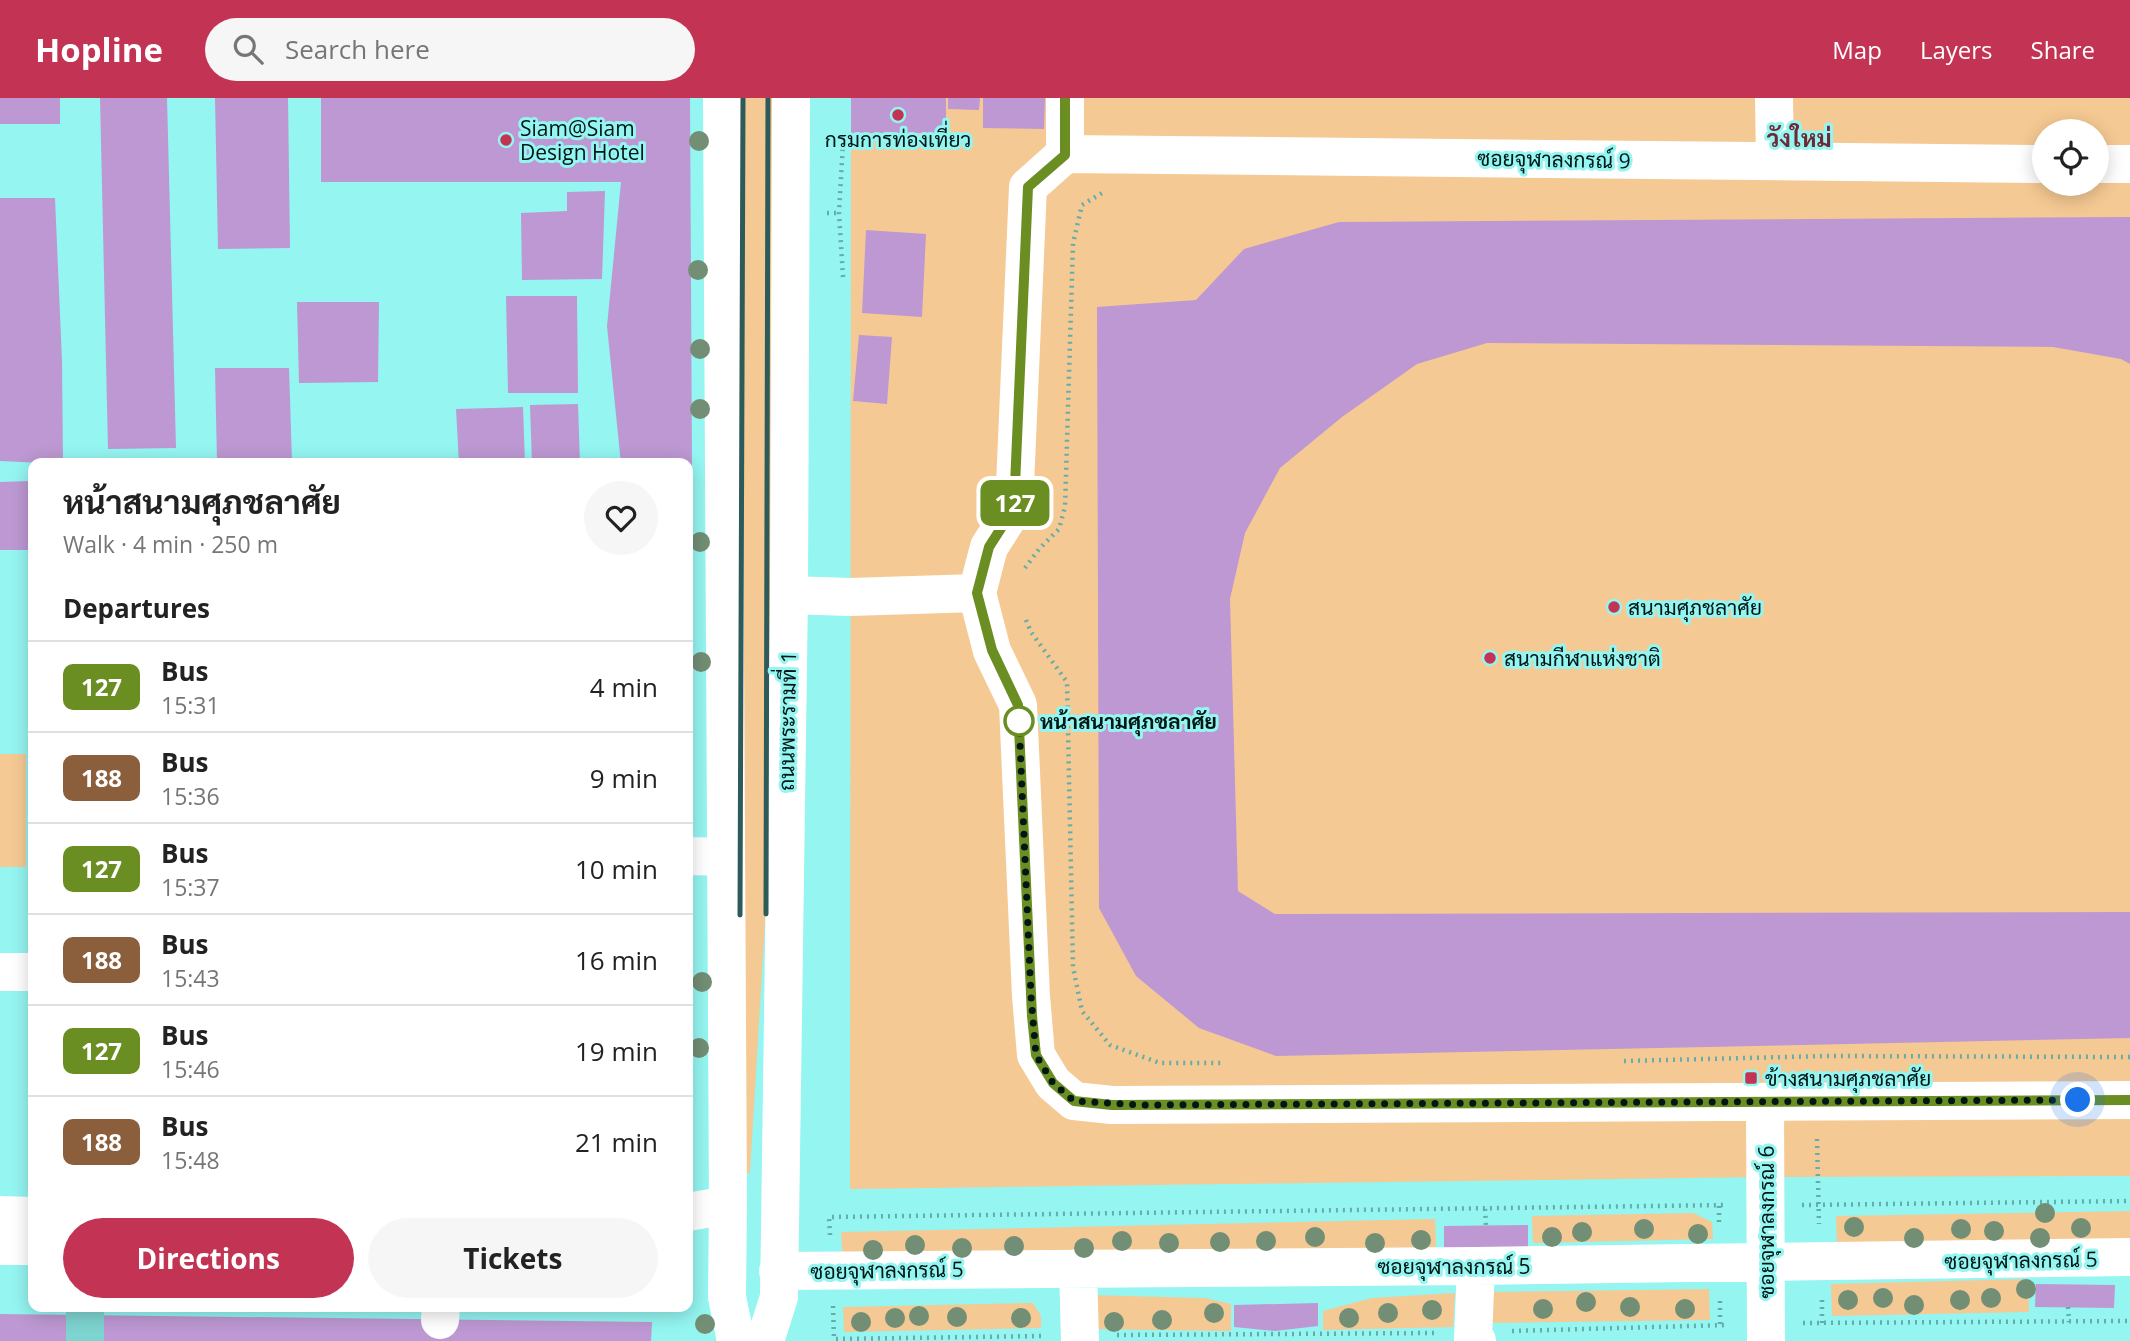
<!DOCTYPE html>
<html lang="en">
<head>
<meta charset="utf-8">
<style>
	:root { --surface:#fff; --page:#f6f6f6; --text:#222; --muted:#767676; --line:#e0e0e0; --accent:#c33353 }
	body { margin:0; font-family:"Open Sans",Sarabun,sans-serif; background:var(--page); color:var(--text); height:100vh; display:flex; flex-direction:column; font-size:26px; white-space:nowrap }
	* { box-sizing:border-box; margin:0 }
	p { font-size:23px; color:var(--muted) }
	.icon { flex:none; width:38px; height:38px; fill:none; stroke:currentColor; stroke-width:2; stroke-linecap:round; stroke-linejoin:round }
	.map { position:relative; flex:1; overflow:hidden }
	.side { position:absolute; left:28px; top:360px; width:665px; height:854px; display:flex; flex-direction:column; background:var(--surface); border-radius:14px; box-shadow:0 4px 18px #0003 }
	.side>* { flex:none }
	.badge { padding:0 14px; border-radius:10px; font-size:24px; line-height:46px }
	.buttons { position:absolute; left:2032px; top:21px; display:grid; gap:14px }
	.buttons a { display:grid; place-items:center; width:77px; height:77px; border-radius:50%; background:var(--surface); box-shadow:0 4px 18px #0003; font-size:35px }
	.you { position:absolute; width:35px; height:35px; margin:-18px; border:5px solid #fff; border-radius:50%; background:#1a73e8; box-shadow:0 0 0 10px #1a73e833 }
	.map>.badge { position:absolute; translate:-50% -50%; box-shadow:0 0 0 4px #fff }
	h2 { padding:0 35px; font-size:26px; line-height:63px }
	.round { display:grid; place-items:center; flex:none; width:74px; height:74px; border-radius:37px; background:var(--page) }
	.summary { display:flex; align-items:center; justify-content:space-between; height:119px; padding:0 35px }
	h1 { font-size:33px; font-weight:700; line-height:52px }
	.cta { display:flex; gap:14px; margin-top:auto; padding:14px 35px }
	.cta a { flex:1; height:80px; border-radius:42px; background:var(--accent); color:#fff; font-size:28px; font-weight:700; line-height:80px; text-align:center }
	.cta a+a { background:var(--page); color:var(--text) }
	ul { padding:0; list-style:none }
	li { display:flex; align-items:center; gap:21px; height:91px; padding:0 35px; border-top:2px solid var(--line) }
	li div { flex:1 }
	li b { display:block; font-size:26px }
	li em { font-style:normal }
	li .badge { min-width:77px; font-weight:700; text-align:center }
	header { display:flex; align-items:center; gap:42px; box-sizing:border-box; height:98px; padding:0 35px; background:var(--accent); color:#fff }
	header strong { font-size:33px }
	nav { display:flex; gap:38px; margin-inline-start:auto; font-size:24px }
	.search { width:490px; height:63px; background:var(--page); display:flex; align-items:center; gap:18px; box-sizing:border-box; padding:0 24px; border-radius:38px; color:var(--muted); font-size:26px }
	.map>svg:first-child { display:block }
	.green { fill:#f5c993; fill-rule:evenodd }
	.building { fill:#bd98d2 }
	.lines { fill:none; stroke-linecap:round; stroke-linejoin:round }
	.minor-tunnel { stroke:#7ed4d0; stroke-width:38; stroke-dasharray:38 19; stroke-linecap:butt }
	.path { stroke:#64adaa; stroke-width:4.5; stroke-dasharray:2 5; stroke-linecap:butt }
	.minor { stroke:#fff; stroke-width:38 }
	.major { stroke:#fff; stroke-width:38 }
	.rail { stroke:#2d5b59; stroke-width:5 }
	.tree { fill:#728e74 }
	.line-casing { stroke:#fff; stroke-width:16 }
	.line { stroke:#6b8e23; stroke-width:10 }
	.walk { stroke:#001716; stroke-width:7; stroke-dasharray:0 12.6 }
	.poi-dot { fill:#c33353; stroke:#94f5f1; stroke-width:2.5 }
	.stop-dot { fill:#fff; stroke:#6b8e23; stroke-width:3.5 }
	.labels { text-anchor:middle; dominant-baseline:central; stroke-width:6; stroke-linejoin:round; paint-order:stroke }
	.poi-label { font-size:21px; fill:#001716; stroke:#94f5f1; text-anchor:start }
	.street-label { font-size:21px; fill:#001716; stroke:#94f5f1 }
	.stop-label { font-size:21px; font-weight:bold; fill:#001716; stroke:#94f5f1; text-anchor:start }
	.quarter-label { font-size:24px; font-weight:bold; fill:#6f2834; stroke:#94f5f1 }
</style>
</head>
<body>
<header>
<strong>Hopline</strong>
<div class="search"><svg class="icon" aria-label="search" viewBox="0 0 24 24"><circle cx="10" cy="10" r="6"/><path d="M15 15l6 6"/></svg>Search here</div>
<nav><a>Map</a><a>Layers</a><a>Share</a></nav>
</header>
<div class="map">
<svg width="2130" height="1243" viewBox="0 0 2130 1243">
	<rect width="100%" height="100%" fill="#94f5f1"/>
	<path class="green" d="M736,0H779V592L750,1074L746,1076Z
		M851,0H2130V1078L1765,1079L850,1091ZM2044,33H2096V86H2044Z
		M0,656H26V769H0Z
		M2130,1113V1143L1837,1148L1836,1118Z
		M1693,1115L1712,1124L1713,1141L1533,1145L1532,1118Z
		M1435,1121L1436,1149L843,1164L841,1134Z
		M2028,1181L2029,1214L1832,1218L1831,1186Z
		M1709,1191L1710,1222L1491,1225L1490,1194Z
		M1455,1195L1453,1229L1323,1232V1213L1372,1200Z
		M1088,1197L1205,1200L1231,1206V1233L1088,1231Z
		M1033,1205L1041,1218V1230L844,1234L843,1209Z"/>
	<path class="building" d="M0,0H60V26H0Z
		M100,0H167L176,350L108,351Z
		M215,0H288L290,150L218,151Z
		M321,0H690L692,367L621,366L607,228L621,84H321Z
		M851,0H946V35H851Z
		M948,0H980L979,12L948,11Z
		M983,0H1045L1044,31L983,30Z
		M605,93L602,181L522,182L521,115L567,113V94Z
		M0,100H55L62,263L63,366L0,363Z
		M2130,119V266L2121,261L2053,249L1487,245L1417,266L1342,319L1280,370L1245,435L1230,501L1238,793L1275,816L2130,814V940L1276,958L1199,930L1136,878L1099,810L1097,209L1196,202L1244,151L1339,124Z
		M866,132L926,136L922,219L862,215Z
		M506,198H577L578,295H508Z
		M297,204H379L378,284L299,285Z
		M859,237L892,239L887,306L853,303Z
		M215,270H289L292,364H217Z
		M578,306L580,366H532L530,307Z
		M523,309L525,366H459L456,311Z
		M30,383L31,415H33V452H0V384Z
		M1528,1127V1150L1444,1151V1128Z
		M2036,1186L2115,1187L2114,1210L2035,1209Z
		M1318,1205V1228L1275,1233L1234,1229V1207Z
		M0,1216L652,1224L651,1243H0Z"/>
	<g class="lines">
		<path class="minor-tunnel" d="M85,1243V1209"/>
		<path class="path" d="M827,115H839
			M843,179L839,115L843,45
			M1025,470L1039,451L1059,431L1065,409L1073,145L1082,107L1102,95
			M1026,522L1031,534L1067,584L1073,869L1082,913L1110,947L1160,965H1224
			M1624,963L1826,958L2130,959
			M1817,1041L1819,1126
			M1802,1107L2130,1103
			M1719,1108V1128
			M1485,1111L1486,1128
			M830,1137L829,1119L1727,1107
			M1822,1202V1225
			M1720,1203V1227
			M833,1208L834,1241L1042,1238
			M2068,1209L2069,1224
			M1803,1225L2130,1223
			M1512,1233L1727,1227
			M1117,1237L1437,1235"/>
		<path class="minor" d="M1065,0V56L1028,89L1014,410L989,449L977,495L992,553L1018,607L1031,898L1036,957L1053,985L1074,1003L1112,1007L2130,1002
			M1774,0L1775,63
			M1065,56L2044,66
			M2096,66H2130
			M789,497L850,499L977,495
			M688,758L725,759
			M0,874H33
			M1765,1005L1766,1243
			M688,1114L728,1107
			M0,1117L33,1118
			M0,1148H33
			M1476,1168L1473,1241L1477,1243
			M1078,1170L1080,1243
			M778,1173L1476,1168L2130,1159
			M440,1222L441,1209"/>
		<path class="major" d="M722,0L728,1107L727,1199L736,1243
			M765,1243L779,1199L789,497L791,0"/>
		<path class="rail" d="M766,816L768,0
			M740,817L743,0"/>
	</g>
	<g class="tree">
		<circle cx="699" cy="43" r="10"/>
		<circle cx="698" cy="172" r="10"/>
		<circle cx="700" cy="251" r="10"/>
		<circle cx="700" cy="311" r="10"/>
		<circle cx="700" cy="444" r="10"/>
		<circle cx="701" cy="564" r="10"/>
		<circle cx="702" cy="884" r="10"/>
		<circle cx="699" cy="950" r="10"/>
		<circle cx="2045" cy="1115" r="10"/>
		<circle cx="1854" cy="1129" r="10"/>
		<circle cx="2081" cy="1130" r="10"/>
		<circle cx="1644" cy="1131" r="10"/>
		<circle cx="1961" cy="1131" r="10"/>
		<circle cx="1994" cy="1133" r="10"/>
		<circle cx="1582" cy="1134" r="10"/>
		<circle cx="1698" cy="1136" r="10"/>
		<circle cx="1315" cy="1139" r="10"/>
		<circle cx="1552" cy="1139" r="10"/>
		<circle cx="1914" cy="1140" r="10"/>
		<circle cx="2040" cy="1140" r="10"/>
		<circle cx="1421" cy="1142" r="10"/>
		<circle cx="1122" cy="1143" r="10"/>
		<circle cx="1266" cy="1143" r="10"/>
		<circle cx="1220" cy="1144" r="10"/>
		<circle cx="1169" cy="1145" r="10"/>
		<circle cx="1375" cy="1145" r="10"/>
		<circle cx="915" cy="1147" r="10"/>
		<circle cx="1014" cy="1148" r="10"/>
		<circle cx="962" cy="1150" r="10"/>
		<circle cx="1084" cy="1150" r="10"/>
		<circle cx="873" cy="1152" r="10"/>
		<circle cx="2026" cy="1191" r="10"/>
		<circle cx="1883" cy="1200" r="10"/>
		<circle cx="1991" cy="1200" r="10"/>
		<circle cx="1848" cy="1202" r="10"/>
		<circle cx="1960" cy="1202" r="10"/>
		<circle cx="1586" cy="1204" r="10"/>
		<circle cx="1914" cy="1207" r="10"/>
		<circle cx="1630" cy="1209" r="10"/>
		<circle cx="1543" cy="1211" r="10"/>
		<circle cx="1685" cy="1211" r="10"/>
		<circle cx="1432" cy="1212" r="10"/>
		<circle cx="1214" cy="1215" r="10"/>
		<circle cx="1388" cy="1215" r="10"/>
		<circle cx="919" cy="1218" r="10"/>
		<circle cx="957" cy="1219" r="10"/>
		<circle cx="895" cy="1220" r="10"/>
		<circle cx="1021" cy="1220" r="10"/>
		<circle cx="1349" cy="1220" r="10"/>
		<circle cx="1162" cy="1222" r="10"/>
		<circle cx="861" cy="1224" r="10"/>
		<circle cx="1114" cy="1224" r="10"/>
		<circle cx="705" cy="1226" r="10"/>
	</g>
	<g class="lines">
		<g class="line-casing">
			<path id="line" d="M1065,0V57L1028,89L1014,410L989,449L977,495L992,552L1018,607L1032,918L1036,957L1053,985L1074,1003L1112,1007L2130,1002"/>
		</g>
		<use href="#line" class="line"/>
		<path class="walk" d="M1019,623L1031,898L1036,957L1053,985L1074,1003L1139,1007L2078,1002"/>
	</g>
	<g class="poi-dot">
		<circle cx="898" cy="17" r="7"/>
		<circle cx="506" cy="42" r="7"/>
		<circle cx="1614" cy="509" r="7"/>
		<circle cx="1490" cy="560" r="7"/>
		<rect x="1744" y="973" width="14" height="14" rx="3.5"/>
	</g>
	<circle class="stop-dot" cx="1019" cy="623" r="14"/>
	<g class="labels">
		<g class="poi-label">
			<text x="520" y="30">Siam@Siam<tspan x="520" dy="24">Design Hotel</tspan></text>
			<text x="898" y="41" text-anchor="middle">กรมการท่องเที่ยว</text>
			<text x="1628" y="509">สนามศุภชลาศัย</text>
			<text x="1504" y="560">สนามกีฬาแห่งชาติ</text>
			<text x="1765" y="980">ข้างสนามศุภชลาศัย</text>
		</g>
		<g class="street-label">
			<text transform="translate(1554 61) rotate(1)">ซอยจุฬาลงกรณ์ 9</text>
			<text transform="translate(787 623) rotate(-89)">ถนนพระรามที่ 1</text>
			<text transform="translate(1766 1124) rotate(-90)">ซอยจุฬาลงกรณ์ 6</text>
			<text transform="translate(2021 1162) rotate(-1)">ซอยจุฬาลงกรณ์ 5</text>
			<text x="1454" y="1168">ซอยจุฬาลงกรณ์ 5</text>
			<text transform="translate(887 1172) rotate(-1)">ซอยจุฬาลงกรณ์ 5</text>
		</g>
		<g class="stop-label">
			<text x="1040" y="623">หน้าสนามศุภชลาศัย</text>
		</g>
		<g class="quarter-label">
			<text x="1799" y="39">วังใหม่</text>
		</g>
	</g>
</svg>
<div class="buttons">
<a><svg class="icon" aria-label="locate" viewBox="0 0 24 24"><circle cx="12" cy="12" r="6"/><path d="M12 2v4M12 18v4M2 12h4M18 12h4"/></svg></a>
</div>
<div class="you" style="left:2078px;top:1002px"></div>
<b class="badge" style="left:1015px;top:405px;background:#6b8e23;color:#fff">127</b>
<section class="side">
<div class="summary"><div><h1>หน้าสนามศุภชลาศัย</h1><p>Walk · 4 min · 250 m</p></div><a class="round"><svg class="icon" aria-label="heart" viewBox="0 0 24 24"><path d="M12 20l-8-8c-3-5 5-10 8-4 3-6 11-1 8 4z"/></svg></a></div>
<h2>Departures</h2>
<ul>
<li><span class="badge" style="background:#6b8e23;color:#fff">127</span><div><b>Bus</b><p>15:31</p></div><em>4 min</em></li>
<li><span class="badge" style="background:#8b5e3c;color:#fff">188</span><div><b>Bus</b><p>15:36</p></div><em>9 min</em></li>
<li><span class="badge" style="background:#6b8e23;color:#fff">127</span><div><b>Bus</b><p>15:37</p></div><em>10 min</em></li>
<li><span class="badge" style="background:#8b5e3c;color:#fff">188</span><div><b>Bus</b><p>15:43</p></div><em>16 min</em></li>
<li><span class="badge" style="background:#6b8e23;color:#fff">127</span><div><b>Bus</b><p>15:46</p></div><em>19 min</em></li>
<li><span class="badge" style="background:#8b5e3c;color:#fff">188</span><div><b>Bus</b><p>15:48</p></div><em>21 min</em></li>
</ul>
<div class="cta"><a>Directions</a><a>Tickets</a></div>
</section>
</div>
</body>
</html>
